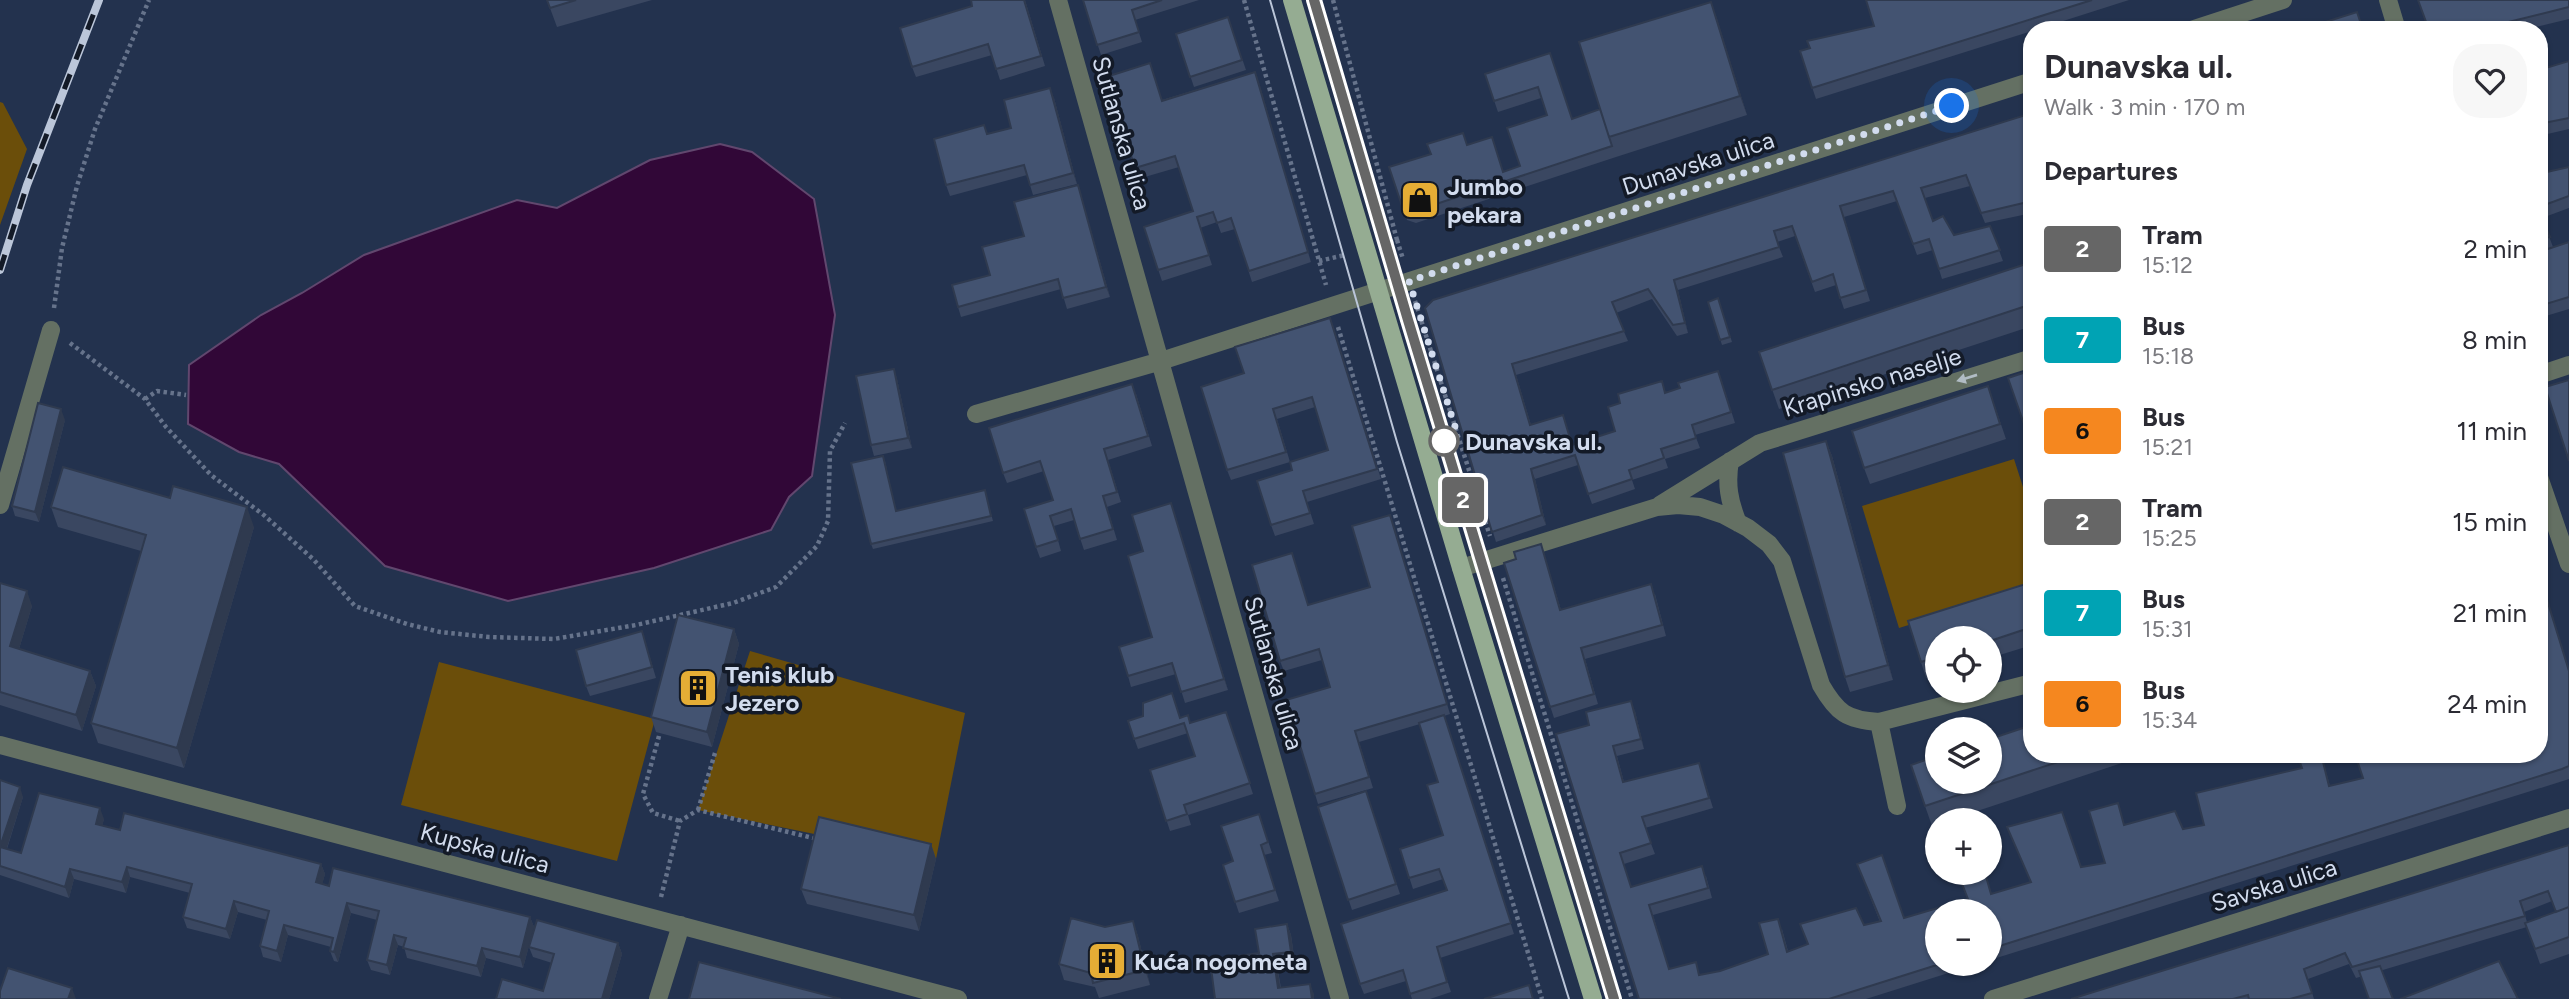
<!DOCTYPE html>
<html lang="en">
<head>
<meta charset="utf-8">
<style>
	:root { --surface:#fff; --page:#f7f7f7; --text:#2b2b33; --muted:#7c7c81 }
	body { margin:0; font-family:Figtree,sans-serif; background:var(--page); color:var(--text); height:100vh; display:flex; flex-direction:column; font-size:26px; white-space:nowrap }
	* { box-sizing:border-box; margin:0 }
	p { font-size:23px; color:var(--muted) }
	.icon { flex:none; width:38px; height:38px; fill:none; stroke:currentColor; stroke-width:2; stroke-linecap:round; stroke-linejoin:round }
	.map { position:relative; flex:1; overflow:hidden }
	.sheet { position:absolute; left:2023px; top:21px; width:525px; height:742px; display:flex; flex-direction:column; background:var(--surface); border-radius:28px; box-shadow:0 2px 5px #0004 }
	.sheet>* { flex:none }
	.badge { padding:0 14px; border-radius:5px; font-size:24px; line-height:46px }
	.tools { position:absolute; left:1925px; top:626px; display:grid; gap:14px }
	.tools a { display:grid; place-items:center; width:77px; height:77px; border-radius:50%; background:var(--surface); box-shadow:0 2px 5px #0004; font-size:35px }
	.you { position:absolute; width:35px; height:35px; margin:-18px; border:5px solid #fff; border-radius:50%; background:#1a73e8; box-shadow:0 0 0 10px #1a73e833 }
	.map>.badge { position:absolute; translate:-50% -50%; box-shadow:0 0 0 4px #fff }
	h2 { padding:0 21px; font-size:26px; line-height:63px }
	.round { display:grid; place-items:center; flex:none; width:74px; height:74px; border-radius:28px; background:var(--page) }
	.summary { display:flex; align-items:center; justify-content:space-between; height:119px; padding:0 21px }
	h1 { font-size:33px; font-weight:700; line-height:52px }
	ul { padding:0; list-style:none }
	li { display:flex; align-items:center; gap:21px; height:91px; padding:0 21px }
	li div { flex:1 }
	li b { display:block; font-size:26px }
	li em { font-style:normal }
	li .badge { min-width:77px; font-weight:700; text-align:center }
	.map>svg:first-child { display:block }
	.green { fill:#6b4e0a }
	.water { fill:#310737; stroke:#61476e; stroke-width:2 }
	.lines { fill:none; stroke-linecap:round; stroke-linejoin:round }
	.path { stroke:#66738b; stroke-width:4.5; stroke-dasharray:3.5 3.5; stroke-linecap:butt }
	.minor { stroke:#647063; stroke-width:18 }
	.major { stroke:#95ac92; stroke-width:18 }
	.tram { stroke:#bbc6d9; stroke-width:2 }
	.rail-casing { stroke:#bbc6d9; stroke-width:8 }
	.rail { stroke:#131a27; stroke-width:5; stroke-dasharray:16; stroke-linecap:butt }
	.wall { fill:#3a4761; fill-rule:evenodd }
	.shaded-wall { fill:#2f3a4f }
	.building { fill:#435371; stroke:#2f3a4f; stroke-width:2 }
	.oneway { fill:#b1bcc4 }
	.line-casing { stroke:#fff; stroke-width:16 }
	.line { stroke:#666; stroke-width:10 }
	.walk { stroke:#d2dcee; stroke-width:7; stroke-dasharray:0 12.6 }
	.stop-dot { fill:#fff; stroke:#666; stroke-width:3.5 }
	.labels { text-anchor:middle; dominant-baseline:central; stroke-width:7; stroke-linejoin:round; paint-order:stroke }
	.street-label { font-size:24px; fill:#d2dcee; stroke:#131a27 }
	.poi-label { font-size:24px; font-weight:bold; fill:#d2dcee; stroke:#131a27; text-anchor:start }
	.stop-label { font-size:24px; font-weight:bold; fill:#d2dcee; stroke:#131a27; text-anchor:start }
</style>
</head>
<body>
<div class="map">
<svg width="2569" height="999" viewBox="0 0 2569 999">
	<rect width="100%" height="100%" fill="#23324e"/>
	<path class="green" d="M0,102L3,103L27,149L0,225Z
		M2014,459L2032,515V587L1899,628L1862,506Z
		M750,651L965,713L936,859L698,810Z
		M439,662L655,719L617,861L401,805Z"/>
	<path class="water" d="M720,144L752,152L814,199L835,315L812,476L789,497L771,530L654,568L508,601L385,566L279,464L239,452L188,424L189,365L261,315L302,293L364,255L517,200L557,208L650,160Z"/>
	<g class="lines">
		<path class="path" d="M1244,0L1326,285
			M1333,0L1397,240L1387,243
			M1397,240L1403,259
			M1319,261L1345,255
			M1415,301L1490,536
			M54,308L62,248L77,186L95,129L149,0
			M1338,327L1542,999
			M70,343L145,399L166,427L211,475L265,516L313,559L355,606L407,624L440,632L489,637L554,639L636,625L733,603L776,587L817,546L828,521L830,451L845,423
			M145,399L157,391L186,395
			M1503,578L1632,999
			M659,736L643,794L653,813L680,821
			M698,810L715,753
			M661,897L680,821L698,810L817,839"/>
		<path class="minor" d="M1058,0L1340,999
			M2388,0L2397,30
			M2191,30L2283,0
			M2539,375L2569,365
			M976,414L1161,361L2032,81
			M1730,461C1726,484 1729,501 1738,523
			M2539,477L2569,564
			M0,505L51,330
			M1660,505L1760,443L2032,358
			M1461,568L1657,507L1678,505L1700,507L1724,515L1748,528L1769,544L1782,561L1821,685C1837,713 1847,720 1879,722L2032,683
			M1879,722L1897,806
			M0,745L958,999
			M658,999L681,925
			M1993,999L2569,818"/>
		<path class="major" d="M1292,0L1461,568L1593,999"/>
		<path class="tram" d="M1270,0L1397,442L1569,999
			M1314,0L1408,320L1614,999"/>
		<g class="rail-casing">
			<path id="rail" d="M0,270L27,185L99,0"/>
		</g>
		<use href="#rail" class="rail"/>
	</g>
	<path class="wall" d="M547,0H652L557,27Z
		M1025,0L1045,66L1000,80L992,55L916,77L912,67Z
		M1083,0H1199L1135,20L1142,42L1101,55Z
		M1866,0H2129L2035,30H2032V31L1816,99L1800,51L1874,26Z
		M2569,0V19L2524,30H2429Z
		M1711,2L1747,115L1616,157L1416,223L1407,220L1389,167L1467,145L1504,172L1520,166L1547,115L1541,98L1498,112L1485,74L1550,53L1572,119L1600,109Z
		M1228,17L1246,70L1194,87L1176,34Z
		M2569,61V129L2539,136V70Z
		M1255,72L1311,262L1252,282L1235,229L1221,233L1217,222L1200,228L1212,265L1162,281L1144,227L1193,211L1179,167L1138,179L1135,168L1162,100Z
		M1054,98L1077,184L1033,195L1027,175L950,196L946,185L988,134L1011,128Z
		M2032,113V213L1985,223L1970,186L1925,198L1933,221L1954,235L1990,226L2003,261L1942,279L1933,250L1917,255L1897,201L1844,217L1870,301L1844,309L1836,285L1815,292L1795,236L1777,242L1783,257L1678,290L1688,333L1677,336L1652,299L1616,313L1628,341L1516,375L1531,425L1572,445L1615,431L1666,392L1722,382L1735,423L1695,435L1700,448L1665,459L1668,468L1632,480L1635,489L1592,504L1578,465L1535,479L1546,525L1496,542L1425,308Z
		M2539,167L2542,173L2569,167V208L2542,218L2553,247L2539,250Z
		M1078,185L1110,297L1067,309L1061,289L961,317L958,307L990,275L1024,236Z
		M2569,242V309L2539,318V252Z
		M2032,262V326L1779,409L1759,352Z
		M1718,298L1732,342L1722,345L1708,302Z
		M1334,329L1381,479L1307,502L1314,524L1275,536L1271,525L1292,470L1290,462L1231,480L1227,470L1244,373ZM1315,407L1328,450L1290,462L1277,419Z
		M894,369L897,379L912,448L874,456L871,445Z
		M1988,386L2006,439L1870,484L1864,468Z
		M1136,394L1152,446L1108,460L1121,502L1107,507L1117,540L1084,550L1074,520L1054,526L1061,551L1040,558L1036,547L1053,500L1044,471L1007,483L1003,473Z
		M65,420L39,522L15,516L12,506Z
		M1826,441L1832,456L1893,680L1850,692L1845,677Z
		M885,461L896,511L985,490L993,521L873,549L871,544Z
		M1171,503L1228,690L1185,703L1176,674L1131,687L1128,676L1152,637L1143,551Z
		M51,507L254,527L184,768L98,743L91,723L141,551L58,527Z
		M1393,525L1450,714L1444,716L1514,934L1440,958L1451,992L1430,999H1412L1406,981L1364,994L1360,984L1447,890L1443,879L1413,889L1400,849L1443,835L1438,782L1420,724L1359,742L1373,788L1318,804L1315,794L1330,687L1322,660L1284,671L1280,661L1292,553L1308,605L1370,587Z
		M1541,544L1561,610L1655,594L1666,636L1585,659L1598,704L1554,718L1504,563L1516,559Z
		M2032,582V645L1990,658V639H1937V674L1926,678L1908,621Z
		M0,583L32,606L19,649L90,671L96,686L82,731L0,705Z
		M734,629L739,644L712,747L656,732L651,717Z
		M642,631L656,678L590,696L586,686Z
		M2569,669V779L2566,780L1990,960V912L1937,964H1977L1866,999H1639L1589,725L1635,711L1644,749L1617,756L1624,782L1699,763L1713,808L1645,828L1655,854L1624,864L1631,887L1706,876L1712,898L1653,915L1669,969L1700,975L1720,971L1768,954L1782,929L1788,951L1864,925L1880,922L1857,864L1904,918L2031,883L2007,827L2081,867L2105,863L2121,813L2124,825L2183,829L2204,825L2302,768L2321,754L2330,786L2363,778L2400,761L2539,754Z
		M1226,712L1253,794L1188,815L1191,825L1170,831L1150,770L1195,756L1188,733L1138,749L1128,721L1143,716L1180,718L1190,723Z
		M2032,754H2149L1947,821H1937V824L1932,826L1925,806Z
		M0,780L23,797L7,849L21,853L104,819L102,826L120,830L321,864L325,874L322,884L329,886L530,917L534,927L523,968L486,958L481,977L407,958L404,947L398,945L390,975L371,970L367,960L377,920L351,913L338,962L334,961L330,951L331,947L288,935L281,962L263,957L260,946L267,920L238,912L230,939L187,928L183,917L190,893L130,877L126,893L74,879L69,898L0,875Z
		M1366,791L1400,894L1352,910L1318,807Z
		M1259,814L1272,853L1264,855L1279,901L1239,913L1223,865L1233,861Z
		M931,844L936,859L919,931L807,904L801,889Z
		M2569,845V954L2540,964L2527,927L2356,978L2349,964L2308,979L2314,999H2071ZM2552,901L2556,912L2527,922L2524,912Z
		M1133,921L1138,936L1150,985L1099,998L1095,987L1064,980L1059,964L1105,927Z
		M1287,924L1291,935L1295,963L1277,965L1281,988L1310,984L1314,999H1215L1259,953Z
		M618,943L622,954L609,999H496L543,991L552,963L533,957L529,947Z"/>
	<path class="shaded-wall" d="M1711,2L1718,21L1747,115L1740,96Z
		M1255,72L1259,82L1311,262L1308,252Z
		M1050,88L1054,98L1077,184L1073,173Z
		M1078,185L1081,196L1110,297L1106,287Z
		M1674,280L1678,290L1688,333L1685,323Z
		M894,369L897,379L912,448L908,438Z
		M61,409L65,420L39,522L35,512Z
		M1826,441L1832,456L1893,680L1888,665Z
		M1531,469L1535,479L1546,525L1542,515Z
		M1171,503L1175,514L1228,690L1224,679Z
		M247,507L254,527L184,768L177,748Z
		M27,591L32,606L15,662L10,646Z
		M734,629L739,644L712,747L707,732Z
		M90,671L96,686L82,731L76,715Z
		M1631,701L1635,711L1644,749L1641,739Z
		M20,787L23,797L4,857L0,847Z
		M100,808L104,819L100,835L96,824Z
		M931,844L936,859L919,931L914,915Z
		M321,864L325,874L320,893L316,882Z
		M127,867L130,877L126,893L122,882Z
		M70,869L74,879L69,898L65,887Z
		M234,901L238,912L230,939L226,929Z
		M347,903L351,913L338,962L334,952Z
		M530,917L534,927L523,968L520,957Z
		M1133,921L1138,936L1150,985L1145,970Z
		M1287,924L1291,935L1295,963L1291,952Z
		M284,925L288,935L281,962L277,951Z
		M394,935L398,945L390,975L387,965Z
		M618,943L622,954L609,999H602Z
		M482,948L486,958L481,977L477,966Z
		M1273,954L1277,965L1282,999L1278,988Z
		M1310,984L1314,994V999H1312Z
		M72,988L76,999H68Z"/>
	<path class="building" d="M547,0H576L550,8Z
		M971,0H1024L1041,56L996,69L988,44L912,67L900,28L972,6Z
		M1083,0H1162L1132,10L1139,32L1097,45Z
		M1866,0H2092L1812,88L1800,51L1810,48L1807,41L1874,26Z
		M2418,0H2569V7L2488,27L2489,30H2429Z
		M1711,2L1740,96L1609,137L1579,42Z
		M2357,12L2363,30H2300Z
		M1228,17L1242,60L1190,77L1176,34Z
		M1550,53L1572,119L1600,109L1612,146L1412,212L1403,209L1389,167L1431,154L1427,144L1463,133L1467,145L1492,137L1503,172L1520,166L1507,128L1547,115L1538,87L1494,101L1485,74Z
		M2569,61V118L2539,124V70Z
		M1150,63L1162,101L1255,72L1308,252L1249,271L1231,218L1217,223L1213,212L1197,217L1209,255L1158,270L1144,227L1193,211L1175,156L1135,168L1106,77Z
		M1050,88L1073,173L1030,185L1024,165L946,185L934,139L984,125L987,134L1011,128L1004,100Z
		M2032,113V201L1981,213L1966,175L1921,188L1933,221L1943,216L1954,235L1990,226L2000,250L1939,269L1929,239L1913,244L1893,191L1840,206L1866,290L1840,298L1833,274L1812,282L1792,226L1774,231L1779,247L1674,280L1685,323L1673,325L1648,289L1612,302L1624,331L1512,364L1530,425L1563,415L1572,445L1615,431L1608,407L1620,403L1618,394L1662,381L1665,393L1680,388L1678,383L1718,371L1731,412L1692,425L1696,438L1661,449L1664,458L1629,470L1632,479L1588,494L1575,455L1531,469L1542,515L1492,532L1425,308L1433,300Z
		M2539,167L2542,173L2569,167V196L2539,207Z
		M1078,185L1106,287L1063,298L1058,279L958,307L952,285L990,275L982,247L1024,236L1014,202Z
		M2539,212L2550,237L2539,239Z
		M2569,242V297L2539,306V252Z
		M2032,262V304L1772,390L1759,352Z
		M1718,298L1730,337L1720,340L1708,302Z
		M1330,318L1377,469L1303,491L1310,513L1271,525L1257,481L1292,470L1290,462L1328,450L1312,397L1273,409L1286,452L1227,470L1201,387L1244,373L1235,347Z
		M894,369L908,438L871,445L856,376Z
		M2032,370V447L2008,378Z
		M2569,380V461L2545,387Z
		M1132,384L1148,436L1104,449L1117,492L1103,496L1113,529L1080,539L1071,509L1050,516L1058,540L1036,547L1024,509L1053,500L1040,461L1003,473L989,428Z
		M1988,386L2000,424L1864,468L1852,431Z
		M38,403L61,409L35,512L12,506Z
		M1826,441L1888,665L1845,677L1783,453Z
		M883,456L896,511L985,490L991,516L871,544L851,463Z
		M63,467L170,498L173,486L247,507L177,748L91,723L146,535L51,507Z
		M1171,503L1224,679L1181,692L1172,663L1128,676L1119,647L1152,637L1128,556L1143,551L1132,515Z
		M1390,515L1447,704L1355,731L1369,777L1315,794L1286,700L1330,687L1319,649L1280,661L1252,565L1292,553L1308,605L1370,587L1352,526Z
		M1541,544L1560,610L1651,584L1662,625L1581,648L1594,694L1550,707L1504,563L1516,559L1514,552Z
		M2539,574L2569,671V766L2562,769L1990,949V912H1937V964H1940L1829,999H1639L1556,734L1589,725L1586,712L1631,701L1641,739L1613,746L1623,782L1699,763L1709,798L1642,817L1651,843L1620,853L1631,887L1702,866L1708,888L1649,905L1669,969L1696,962L1699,975L1720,971L1768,954L1759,923L1778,919L1787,952L1808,944L1800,924L1856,908L1864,925L1881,921L1857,864L1882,855L1904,918L1968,899L1959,876L1971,873H1985L1991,894L2031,882L2007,827L2062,812L2081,867L2105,863L2089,811L2118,803L2124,825L2175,811L2183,829L2204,825L2196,793L2302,768L2297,754H2321L2329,786L2363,778L2355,754H2398L2400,761L2429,754H2539Z
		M2032,582V627L1990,641V639H1937V657L1921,662L1908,621Z
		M0,583L27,591L10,646L90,671L76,715L0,692Z
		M678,615L734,629L707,732L651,717Z
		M642,631L652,667L586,686L576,650Z
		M1172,693L1180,718L1188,715L1190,723L1226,712L1250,783L1184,805L1187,814L1166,821L1150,770L1195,756L1184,723L1134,739L1128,721L1143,716V703Z
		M1444,715L1511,923L1437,947L1447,982L1410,994L1403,970L1360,984L1341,924L1447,890L1439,869L1409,878L1400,849L1443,835L1427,785L1438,782L1419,723Z
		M2032,725V754H2082L1925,806L1911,765L1937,756V782H1990V739Z
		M0,780L20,787L0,847L21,853L39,793L100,808L96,824L120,830L124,813L321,864L316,882L329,886L333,868L530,917L520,957L482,948L477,966L403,948L406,938L394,935L387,965L367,960L379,911L347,903L334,952L330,951L333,938L284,925L277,951L260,946L269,911L234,901L226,929L183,917L192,884L127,867L122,882L70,869L65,887L0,866Z
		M1366,791L1396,884L1348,900L1318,807Z
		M1259,814L1268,842L1261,845L1275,890L1235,902L1223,865L1233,861L1221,826Z
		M819,817L931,844L914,915L801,889Z
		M2569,845V907L2556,912L2548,891L2520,901L2525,916L2352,967L2345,953L2304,969L2312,993L2290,999H2249L2248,995L2233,999H2071Z
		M2569,907V937L2535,949L2525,923Z
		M1071,918L1105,927L1133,921L1145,970L1093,983L1091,973L1059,964Z
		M537,920L618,943L602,999H496L502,979L543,991L554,954L529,947Z
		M1287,924L1291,952L1273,954L1278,988L1310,984L1312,999H1215L1210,960L1259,953L1255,929Z
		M2499,961L2518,999H2400Z
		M699,962L841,999H689Z
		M2380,966L2393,999H2369L2359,971Z
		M8,968L72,988L68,999H0V991Z
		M1529,985L1533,999H1484Z"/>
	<defs><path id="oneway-solid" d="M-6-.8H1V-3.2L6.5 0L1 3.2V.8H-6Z" transform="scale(1.75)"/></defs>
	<use class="oneway" href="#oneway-solid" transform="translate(1967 378) rotate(163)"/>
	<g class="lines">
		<g class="line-casing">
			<path id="line" d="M1314,0L1408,320L1614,999"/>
		</g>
		<use href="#line" class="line"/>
		<path class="walk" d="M1444,441L1458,436L1409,281L1952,106"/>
	</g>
	<defs>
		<g id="shop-square" transform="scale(2.0125)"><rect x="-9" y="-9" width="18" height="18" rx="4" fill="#e5ad35" stroke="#131a27"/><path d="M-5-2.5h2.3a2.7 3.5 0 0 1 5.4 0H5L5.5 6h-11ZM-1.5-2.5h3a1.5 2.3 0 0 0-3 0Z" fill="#111"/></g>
		<g id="building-square" transform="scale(2.0125)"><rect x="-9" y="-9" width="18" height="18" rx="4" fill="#e5ad35" stroke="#131a27"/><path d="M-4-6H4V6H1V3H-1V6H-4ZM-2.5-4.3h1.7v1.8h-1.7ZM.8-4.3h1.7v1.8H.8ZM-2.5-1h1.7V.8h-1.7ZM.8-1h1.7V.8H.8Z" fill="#111"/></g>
	</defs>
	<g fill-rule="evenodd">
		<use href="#shop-square" x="1420" y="200"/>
		<use href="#building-square" x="698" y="688"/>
		<use href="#building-square" x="1107" y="961"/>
	</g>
	<circle class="stop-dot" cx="1444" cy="441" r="14"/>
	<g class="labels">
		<g class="street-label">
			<text transform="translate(1122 133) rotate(74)">Sutlanska ulica</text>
			<text transform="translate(1698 163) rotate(-18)">Dunavska ulica</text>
			<text transform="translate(1872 382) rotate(-17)">Krapinsko naselje</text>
			<text transform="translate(1274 673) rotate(74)">Sutlanska ulica</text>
			<text transform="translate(485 848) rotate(15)">Kupska ulica</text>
			<text transform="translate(2274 885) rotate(-17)">Savska ulica</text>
		</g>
		<g class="poi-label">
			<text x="1447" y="186">Jumbo<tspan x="1447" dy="28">pekara</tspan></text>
			<text x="725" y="674">Tenis klub<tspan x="725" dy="28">Jezero</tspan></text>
			<text x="1134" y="961">Kuća nogometa</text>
		</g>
		<g class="stop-label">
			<text x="1465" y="441">Dunavska ul.</text>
		</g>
	</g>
</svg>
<div class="tools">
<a><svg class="icon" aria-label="locate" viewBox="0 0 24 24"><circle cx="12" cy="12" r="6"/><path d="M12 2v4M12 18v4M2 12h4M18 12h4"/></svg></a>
<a><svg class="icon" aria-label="layers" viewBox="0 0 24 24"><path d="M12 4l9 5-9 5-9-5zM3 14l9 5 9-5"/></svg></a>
<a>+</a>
<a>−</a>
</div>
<div class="you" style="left:1952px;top:106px"></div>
<b class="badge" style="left:1463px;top:500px;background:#666;color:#fff">2</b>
<section class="sheet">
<div class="summary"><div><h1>Dunavska ul.</h1><p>Walk · 3 min · 170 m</p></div><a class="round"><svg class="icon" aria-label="heart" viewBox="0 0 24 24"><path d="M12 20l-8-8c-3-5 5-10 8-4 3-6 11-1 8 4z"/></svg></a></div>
<h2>Departures</h2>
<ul>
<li><span class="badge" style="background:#666;color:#fff">2</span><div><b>Tram</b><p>15:12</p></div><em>2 min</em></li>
<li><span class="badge" style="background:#00a3b4;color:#fff">7</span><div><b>Bus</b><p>15:18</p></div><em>8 min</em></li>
<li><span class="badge" style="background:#f5871f;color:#111">6</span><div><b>Bus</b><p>15:21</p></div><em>11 min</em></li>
<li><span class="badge" style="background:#666;color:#fff">2</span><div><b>Tram</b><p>15:25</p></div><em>15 min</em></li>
<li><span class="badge" style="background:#00a3b4;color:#fff">7</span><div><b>Bus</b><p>15:31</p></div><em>21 min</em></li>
<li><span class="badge" style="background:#f5871f;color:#111">6</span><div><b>Bus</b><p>15:34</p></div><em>24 min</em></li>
</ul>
</section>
</div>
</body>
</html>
